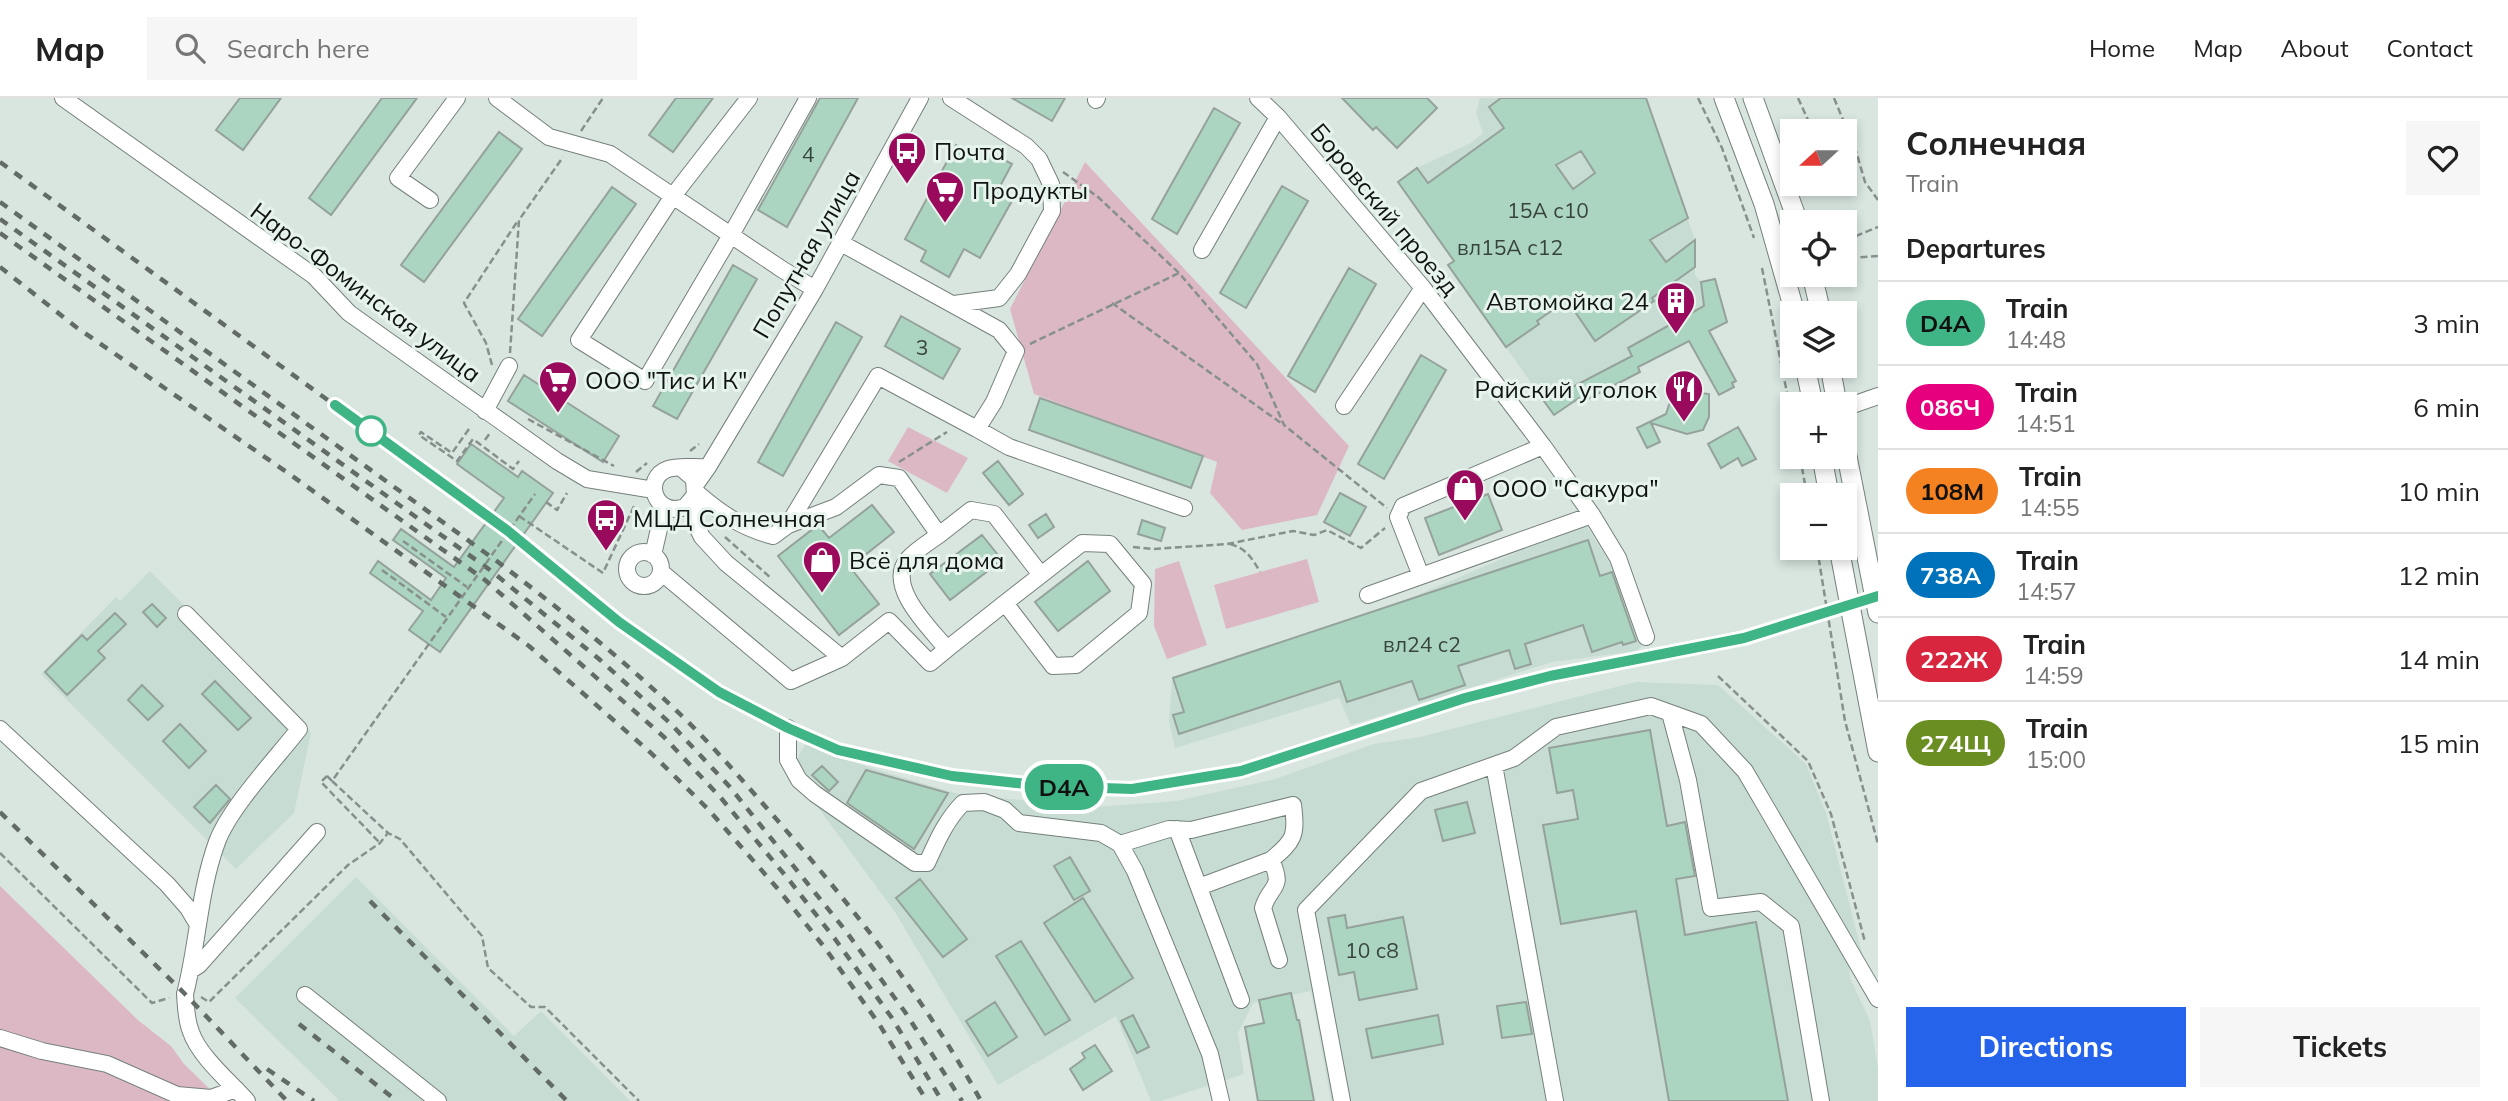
<!DOCTYPE html>
<html lang="en">
<head>
<meta charset="utf-8">
<style>
	:root { --surface:#fff; --page:#f6f6f6; --text:#222; --muted:#767676; --line:#e0e0e0; --accent:#2563eb }
	body { margin:0; font-family:Mulish,sans-serif; background:var(--page); color:var(--text); height:100vh; display:flex; flex-direction:column; font-size:26px; white-space:nowrap }
	* { box-sizing:border-box; margin:0 }
	p { font-size:23px; color:var(--muted) }
	.icon { flex:none; width:38px; height:38px; fill:none; stroke:currentColor; stroke-width:2; stroke-linecap:round; stroke-linejoin:round }
	.map { position:relative; flex:1; overflow:hidden }
	.drawer { display:flex; flex-direction:column; background:var(--surface); width:630px }
	.drawer>* { flex:none }
	.badge { padding:0 14px; border-radius:23px; font-size:24px; line-height:46px }
	.needle { width:46px; rotate:249deg }
	.controls { position:absolute; left:1780px; top:21px; display:grid; gap:14px }
	.controls a { display:grid; place-items:center; width:77px; height:77px; border-radius:0px; background:var(--surface); box-shadow:0 4px 10px #0003; font-size:35px }
	.map>.badge { position:absolute; translate:-50% -50%; box-shadow:0 0 0 4px #fff }
	h2 { padding:0 28px; font-size:26px; line-height:63px }
	.round { display:grid; place-items:center; flex:none; width:74px; height:74px; border-radius:0px; background:var(--page) }
	.overview { display:flex; align-items:center; justify-content:space-between; height:119px; padding:0 28px }
	h1 { font-size:33px; font-weight:700; line-height:52px }
	.action { display:flex; gap:14px; margin-top:auto; padding:14px 28px }
	.action a { flex:1; height:80px; border-radius:0px; background:var(--accent); color:#fff; font-size:28px; font-weight:700; line-height:80px; text-align:center }
	.action a+a { background:var(--page); color:var(--text) }
	ul { padding:0; list-style:none }
	li { display:flex; align-items:center; gap:21px; height:84px; padding:0 28px; border-top:2px solid var(--line) }
	li div { flex:1 }
	li b { display:block; font-size:26px }
	li em { font-style:normal }
	li .badge { min-width:77px; font-weight:700; text-align:center }
	header { display:flex; align-items:center; gap:42px; box-sizing:border-box; height:98px; padding:0 35px; background:var(--surface); border-bottom:2px solid var(--line) }
	header strong { font-size:33px }
	nav { display:flex; gap:38px; margin-inline-start:auto; font-size:24px }
	.search { width:490px; height:63px; background:var(--page); display:flex; align-items:center; gap:18px; box-sizing:border-box; padding:0 24px; border-radius:0px; color:var(--muted); font-size:26px }
	main { display:flex; flex:1; min-height:0 }
	.map>svg:first-child { display:block }
	.built { fill:#c7dcd2 }
	.green { fill:#dcb8c5 }
	.building { fill:#abd5c1; stroke:#95a29b; stroke-width:2; fill-rule:evenodd }
	.lines { fill:none; stroke-linecap:round; stroke-linejoin:round }
	.minor-casing { stroke:#75807a; stroke-width:18 }
	.major-casing { stroke:#75807a; stroke-width:21 }
	.path { stroke:#87908c; stroke-width:2.5; stroke-dasharray:7 3.5; stroke-linecap:butt }
	.minor { stroke:#fff; stroke-width:16 }
	.major { stroke:#fff; stroke-width:19 }
	.rail { stroke:#636b67; stroke-width:4.5; stroke-dasharray:9 9; stroke-linecap:butt }
	.path-bridge { stroke:#87908c; stroke-width:2.5; stroke-dasharray:7 3.5; stroke-linecap:butt }
	.line-casing { stroke:#fff; stroke-width:16 }
	.line { stroke:#3fb485; stroke-width:10 }
	.stop-dot { fill:#fff; stroke:#3fb485; stroke-width:3.5 }
	.labels { text-anchor:middle; dominant-baseline:central; stroke-width:6; stroke-linejoin:round; paint-order:stroke }
	.number-label { font-size:21px; fill:#37443e }
	.poi-label { font-size:24px; fill:#101412; stroke:#e7f4ed; text-anchor:start }
	.street-label { font-size:24px; fill:#101412; stroke:#e7f4ed }
</style>
</head>
<body>
<header>
<strong>Map</strong>
<div class="search"><svg class="icon" aria-label="search" viewBox="0 0 24 24"><circle cx="10" cy="10" r="6"/><path d="M15 15l6 6"/></svg>Search here</div>
<nav><a>Home</a><a>Map</a><a>About</a><a>Contact</a></nav>
</header>
<main>
<div class="map">
<svg width="1878" height="1003" viewBox="0 0 1878 1003">
	<rect width="100%" height="100%" fill="#d9e6e0"/>
	<path class="built" d="M1480,0H1646L1695,142V177L1701,184L1715,181L1727,224L1638,269L1640,274L1582,304L1572,305L1554,317L1448,167L1453,162L1398,84L1417,70L1471,45L1483,35L1476,15Z
		M1585,425L1655,538L1636,553L1552,564L1351,627L1339,600L1175,650L1169,623L1172,582L1341,530Z
		M150,473L311,635L294,715L236,771L41,576L116,499L120,503Z
		M1636,584L1718,587L1806,666L1826,715L1862,855L1849,868L1850,880L1870,923L1878,971V1003H1331L1311,893L1253,905L1238,935L1244,976L1161,1003H1151L1116,918L998,987L895,814L794,677L799,657L806,645L868,669L955,695L977,698L1097,709L1176,703L1275,681L1374,646L1420,639Z
		M356,779L514,938L541,913L630,1003H337L338,1001L235,900Z"/>
	<path class="green" d="M1085,64L1349,348L1317,417L1242,432L1210,395L1217,364L1034,296L1010,211Z
		M908,329L968,360L947,395L888,363Z
		M1307,461L1319,504L1226,531L1214,487Z
		M1179,463L1207,547L1167,561L1154,528L1155,471Z
		M0,788L139,923L171,948L184,966L222,1003H0Z"/>
	<path class="building" d="M240,0H281L243,52L216,32Z
		M382,0H417L331,117L309,100Z
		M676,0H713L673,54L649,37Z
		M820,0H858L787,129L758,112Z
		M1012,0H1065L1052,23Z
		M1342,0H1427L1437,10L1397,50L1376,29L1373,32Z
		M1501,0H1646L1688,120L1650,142L1666,164L1695,142V169L1652,200L1654,203L1595,243L1567,202L1537,223L1539,226L1506,249L1448,167L1454,163L1398,84L1417,70L1428,85L1504,30L1489,9ZM1581,53L1595,75L1573,91L1556,67Z
		M1214,10L1240,25L1177,136L1152,121Z
		M499,34L522,51L424,184L401,167Z
		M956,47L976,59L981,50L1012,66L998,92L1013,101L980,160L964,151L949,179L921,163L926,153L905,141Z
		M1282,88L1308,103L1246,210L1220,195Z
		M612,89L636,106L542,238L518,221Z
		M733,167L757,181L677,321L653,308Z
		M1349,170L1376,186L1315,294L1288,278Z
		M1715,181L1727,224L1709,233L1736,283L1732,285L1734,289L1719,297L1689,243L1638,269L1640,274L1582,304L1579,300L1554,317L1541,299L1561,287L1565,293L1632,258L1628,250L1704,208L1701,184Z
		M901,218L960,251L943,281L885,248Z
		M836,224L862,239L783,378L758,364Z
		M1421,257L1446,272L1384,381L1358,366Z
		M524,277L619,338L603,364L508,303Z
		M1687,293L1709,296V319L1703,332L1687,336L1651,325L1660,344L1647,350L1637,330L1666,316L1670,304L1676,296Z
		M1040,300L1203,358L1191,390L1029,332Z
		M1738,329L1756,361L1742,368L1738,360L1721,370L1708,346Z
		M471,346L518,379L522,373L553,395L440,554L409,532L423,513L370,475L378,463L431,502L446,480L393,442L401,431L454,469L504,400L457,366Z
		M998,363L1023,396L1009,407L983,375Z
		M1340,395L1366,409L1350,438L1324,424Z
		M1488,396L1502,432L1439,457L1425,420Z
		M872,407L894,434L850,469L879,506L839,537L778,458L818,427L829,440Z
		M1046,416L1054,429L1038,440L1029,427Z
		M1142,422L1165,430L1161,443L1138,436Z
		M982,437L1002,462L950,502L930,476Z
		M1588,442L1600,478L1612,474L1636,543L1623,547L1622,544L1592,554L1583,527L1525,546L1531,566L1515,571L1509,552L1458,568L1465,587L1419,602L1412,583L1347,604L1340,583L1179,636L1173,617L1184,614L1173,580Z
		M1088,463L1110,493L1058,533L1035,504Z
		M152,506L166,520L157,529L143,514Z
		M115,515L126,526L98,553L105,560L67,597L45,574L82,537L87,542Z
		M215,583L251,620L238,632L202,596Z
		M142,587L163,608L148,622L128,602Z
		M180,626L206,653L189,670L163,643Z
		M1650,632L1667,728L1685,724L1695,778L1676,781L1685,837L1756,824L1788,1003H1669L1636,813L1561,826L1543,727L1578,721L1573,692L1557,695L1549,650Z
		M822,668L838,684L829,693L812,677Z
		M866,672L948,695L914,751L847,705Z
		M216,687L230,701L210,725L194,709Z
		M1467,704L1475,735L1443,743L1435,712Z
		M1070,759L1090,793L1074,802L1054,768Z
		M920,781L967,841L943,859L896,800Z
		M1083,800L1133,880L1095,904L1044,825Z
		M1345,817L1347,830L1403,819L1417,891L1359,902L1354,874L1339,877L1328,820Z
		M1021,843L1070,922L1045,937L996,858Z
		M1291,895L1297,922H1299L1314,1003H1258L1245,929L1264,925L1259,902Z
		M995,904L1017,939L988,958L966,923Z
		M1526,904L1532,936L1502,940L1497,908Z
		M1133,917L1149,949L1137,955L1121,923Z
		M1438,917L1443,946L1372,960L1366,931Z
		M1095,947L1112,973L1083,992L1070,971L1085,960L1082,955Z"/>
	<g class="lines">
		<g class="minor-casing">
			<path id="minor" d="M63,0L314,178L349,215L557,363L587,381L654,392
				M497,0L549,39L610,56L783,172L815,191
				M749,0L673,98L579,242L645,283L731,137L808,0
				M951,0L1026,48L1039,61L1051,86L1052,113L1018,176L999,200L954,206
				M1258,0L1278,19L1423,190L1543,348L1592,417L1618,460L1646,539
				M1096,2L1097,0
				M430,102L398,80L457,0
				M1202,152L1278,19
				M1344,308L1423,190
				M1844,310L1878,298
				M485,313L509,268
				M977,331L1009,349L1184,410
				M681,370L694,381L695,397L685,409C655,420 642,380 668,371C679,367 696,370 708,369
				M696,386L708,369L815,191L920,0
				M696,394C720,415 742,430 773,438L788,427L878,278L977,331L994,304L1016,253L999,232L841,145
				M693,402L696,427L702,439L726,465L842,560
				M788,427L836,409L879,377L899,380L939,437L971,412L994,416L1041,477L1082,445L1110,446L1143,486L1139,515L1076,567L1053,568L1005,505L1041,477
				M939,437C929,444 916,452 908,461C885,488 930,530 947,551L1005,505
				M627 471a17 17 0 1 1 34 0a17 17 0 1 1-34 0Z
				M653,457L664,409
				M661,474L791,583L842,560L889,523L930,565L947,551
				M1421,478L1398,419L1403,408L1543,348
				M1368,497L1592,417
				M186,516L299,631C275,662 230,709 217,744C199,793 198,846 185,896C186,909 186,922 191,934C199,958 230,984 247,1003
				M1670,615L1688,682L1711,810L1761,804L1791,828L1821,1003
				M788,630V662L799,682L815,696L915,765H927C937,743 946,722 963,705L984,704L1005,712L1019,725L1101,735L1120,746L1135,773L1210,956L1221,1003
				M0,631L167,786L188,810L198,827
				M1494,667L1555,1003
				M1177,731L1241,902
				M1120,746L1169,731L1191,732L1293,707C1297,738 1294,743 1271,762
				M1199,789L1271,762C1285,792 1270,786 1263,810L1279,862
				M191,872L199,867L317,734
				M305,897L438,1003
				M0,940L42,953L107,966L177,997L211,1000L236,991
				M1342,1003L1306,812L1421,693L1514,660L1556,629L1651,608L1701,626L1745,673L1878,901"/>
		</g>
		<g class="major-casing">
			<path id="major" d="M1724,0L1764,106L1795,215
				M1753,0L1798,124
				M1812,177L1821,215
				M1805,268L1813,306
				M1830,268L1837,306
				M1844,343L1878,515
				M1822,359L1829,397
				M1839,450L1878,654"/>
		</g>
		<path class="path" d="M1698,0L1722,50L1754,140
			M1798,0L1813,33
			M1834,0L1856,53L1865,84L1878,102
			M581,33L603,0
			M1063,74L1098,99L1179,175L1257,266L1284,327L1387,410
			M1817,91V86
			M1844,135L1850,160L1844,161
			M1846,142L1878,129
			M1850,160L1878,158
			M1762,170L1792,320
			M1112,205L1281,325
			M1030,246L1179,175
			M510,255L519,122L563,59
			M492,267L486,245L464,205L517,124
			M528,321L614,368
			M469,331L452,355L421,334L419,337L457,363L473,341L513,371L519,363
			M485,342L490,335
			M690,353L699,346
			M1800,359L1807,397
			M899,364L947,334
			M636,374L647,365
			M546,404L557,412L567,395
			M519,418L603,475L635,406
			M725,439L772,481
			M403,443L467,489
			M1230,446C1247,451 1252,460 1260,474
			M1133,449L1154,451L1227,446L1293,433L1314,437L1327,432L1361,450L1385,430
			M1817,450L1845,623L1878,746
			M382,472L446,519
			M1718,578L1808,663L1831,716L1865,844
			M327,678L321,684L380,745
			M332,683L388,735L400,741L482,838L488,870L531,909H545L639,1003
			M0,755L152,905L169,900
			M201,899L209,904L348,767L380,745L388,735"/>
		<use href="#minor" class="minor"/>
		<use href="#major" class="major"/>
		<path class="rail" d="M0,64L508,433L619,524L719,594L788,630L838,652L952,678L1045,688L1132,690L1241,673L1466,600L1550,578L1744,540L1878,498
			M0,104L498,464C561,512 624,562 681,617C713,648 742,682 771,715C849,804 924,899 981,1003
			M0,121L490,472L599,561L671,626L729,688L845,832L905,914L962,1003
			M0,135L485,482L664,639L721,700L789,782L835,841L892,920L942,1003
			M0,169L76,229L288,375L529,548L651,655L708,711L778,791L825,850L879,926L927,1003
			M0,714L185,896L287,1003
			M370,803L567,1003
			M299,926L397,1003
			M267,971L314,1003"/>
		<path class="path-bridge" d="M327,678L332,683L535,396"/>
	</g>
	<g class="lines">
		<g class="line-casing">
			<path id="line" d="M335,307L508,433L619,524L719,594L788,630L838,652L952,678L1045,688L1132,691L1241,673L1465,600L1550,578L1744,540L1878,498"/>
		</g>
		<use href="#line" class="line"/>
	</g>
	<defs>
		<g id="bus-pin" transform="scale(2.0125)"><path d="M0 17L-7.5 6A9.5 9.5 0 1 1 7.5 6Z" fill="#9a0a5c" stroke="#e7f4ed"/><path d="M-5-6H5V4H4V6H2V4H-2V6H-4V4H-5ZM-3.5-4V0h7V-4ZM-3.5 1.2v1.5H-2V1.2ZM2 1.2v1.5H3.5V1.2Z" fill="#fff"/></g>
		<g id="supermarket-pin" transform="scale(2.0125)"><path d="M0 17L-7.5 6A9.5 9.5 0 1 1 7.5 6Z" fill="#9a0a5c" stroke="#e7f4ed"/><path d="M-6-5.5h2.5l.6 2H6L4.5 2H-2.5L-4.4-4H-6ZM-1.5 3.2a1.3 1.3 0 1 0 .1 0ZM3 3.2a1.3 1.3 0 1 0 .1 0Z" fill="#fff"/></g>
		<g id="building-pin" transform="scale(2.0125)"><path d="M0 17L-7.5 6A9.5 9.5 0 1 1 7.5 6Z" fill="#9a0a5c" stroke="#e7f4ed"/><path d="M-4-6H4V6H1V3H-1V6H-4ZM-2.5-4.3h1.7v1.8h-1.7ZM.8-4.3h1.7v1.8H.8ZM-2.5-1h1.7V.8h-1.7ZM.8-1h1.7V.8H.8Z" fill="#fff"/></g>
		<g id="restaurant-pin" transform="scale(2.0125)"><path d="M0 17L-7.5 6A9.5 9.5 0 1 1 7.5 6Z" fill="#9a0a5c" stroke="#e7f4ed"/><path d="M-5-6h1v4h1v-4h1v4h1v-4h1v5L-1.5 .5V6h-2V.5L-5-1ZM5-6V6H3V1.5H1.5Q1.5-4 5-6Z" fill="#fff"/></g>
		<g id="shop-pin" transform="scale(2.0125)"><path d="M0 17L-7.5 6A9.5 9.5 0 1 1 7.5 6Z" fill="#9a0a5c" stroke="#e7f4ed"/><path d="M-5-2.5h2.3a2.7 3.5 0 0 1 5.4 0H5L5.5 6h-11ZM-1.5-2.5h3a1.5 2.3 0 0 0-3 0Z" fill="#fff"/></g>
	</defs>
	<g fill-rule="evenodd">
		<use href="#bus-pin" x="907" y="53"/>
		<use href="#supermarket-pin" x="945" y="92"/>
		<use href="#building-pin" x="1676" y="203"/>
		<use href="#supermarket-pin" x="558" y="282"/>
		<use href="#restaurant-pin" x="1684" y="291"/>
		<use href="#shop-pin" x="1465" y="390"/>
		<use href="#bus-pin" x="606" y="420"/>
		<use href="#shop-pin" x="822" y="462"/>
	</g>
	<circle class="stop-dot" cx="371" cy="333" r="14"/>
	<g class="labels">
		<g class="number-label">
			<text x="808" y="56">4</text>
			<text x="1548" y="112">15А с10</text>
			<text x="1510" y="149">вл15А с12</text>
			<text x="922" y="249">3</text>
			<text x="1422" y="546">вл24 с2</text>
			<text x="1372" y="852">10 с8</text>
		</g>
		<g class="poi-label">
			<text x="934" y="53">Почта</text>
			<text x="972" y="92">Продукты</text>
			<text x="1649" y="203" text-anchor="end">Автомойка 24</text>
			<text x="585" y="282">ООО "Тис и К"</text>
			<text x="1657" y="291" text-anchor="end">Райский уголок</text>
			<text x="1492" y="390">ООО "Сакура"</text>
			<text x="633" y="420">МЦД Солнечная</text>
			<text x="849" y="462">Всё для дома</text>
		</g>
		<g class="street-label">
			<text transform="translate(1385 111) rotate(50)">Боровский проезд</text>
			<text transform="translate(806 156) rotate(-60)">Попутная улица</text>
			<text transform="translate(366 194) rotate(37)">Наро-Фоминская улица</text>
		</g>
	</g>
</svg>
<div class="controls">
<a><svg class="needle" viewBox="-14 -14 28 28"><path d="M0-13l5 13h-10z" fill="#e53935"/><path d="M0 13l5-13h-10z" fill="#767676"/></svg></a>
<a><svg class="icon" aria-label="locate" viewBox="0 0 24 24"><circle cx="12" cy="12" r="6"/><path d="M12 2v4M12 18v4M2 12h4M18 12h4"/></svg></a>
<a><svg class="icon" aria-label="layers" viewBox="0 0 24 24"><path d="M12 4l9 5-9 5-9-5zM3 14l9 5 9-5"/></svg></a>
<a>+</a>
<a>−</a>
</div>
<b class="badge" style="left:1064px;top:689px;background:#3fb485;color:#111">D4А</b>
</div>
<section class="drawer">
<div class="overview"><div><h1>Солнечная</h1><p>Train</p></div><a class="round"><svg class="icon" aria-label="heart" viewBox="0 0 24 24"><path d="M12 20l-8-8c-3-5 5-10 8-4 3-6 11-1 8 4z"/></svg></a></div>
<h2>Departures</h2>
<ul>
<li><span class="badge" style="background:#3fb485;color:#111">D4А</span><div><b>Train</b><p>14:48</p></div><em>3 min</em></li>
<li><span class="badge" style="background:#e6007e;color:#fff">086Ч</span><div><b>Train</b><p>14:51</p></div><em>6 min</em></li>
<li><span class="badge" style="background:#f58220;color:#111">108М</span><div><b>Train</b><p>14:55</p></div><em>10 min</em></li>
<li><span class="badge" style="background:#0072bc;color:#fff">738А</span><div><b>Train</b><p>14:57</p></div><em>12 min</em></li>
<li><span class="badge" style="background:#d7263d;color:#fff">222Ж</span><div><b>Train</b><p>14:59</p></div><em>14 min</em></li>
<li><span class="badge" style="background:#6b8e23;color:#fff">274Щ</span><div><b>Train</b><p>15:00</p></div><em>15 min</em></li>
</ul>
<div class="action"><a>Directions</a><a>Tickets</a></div>
</section>
</main>
</body>
</html>
